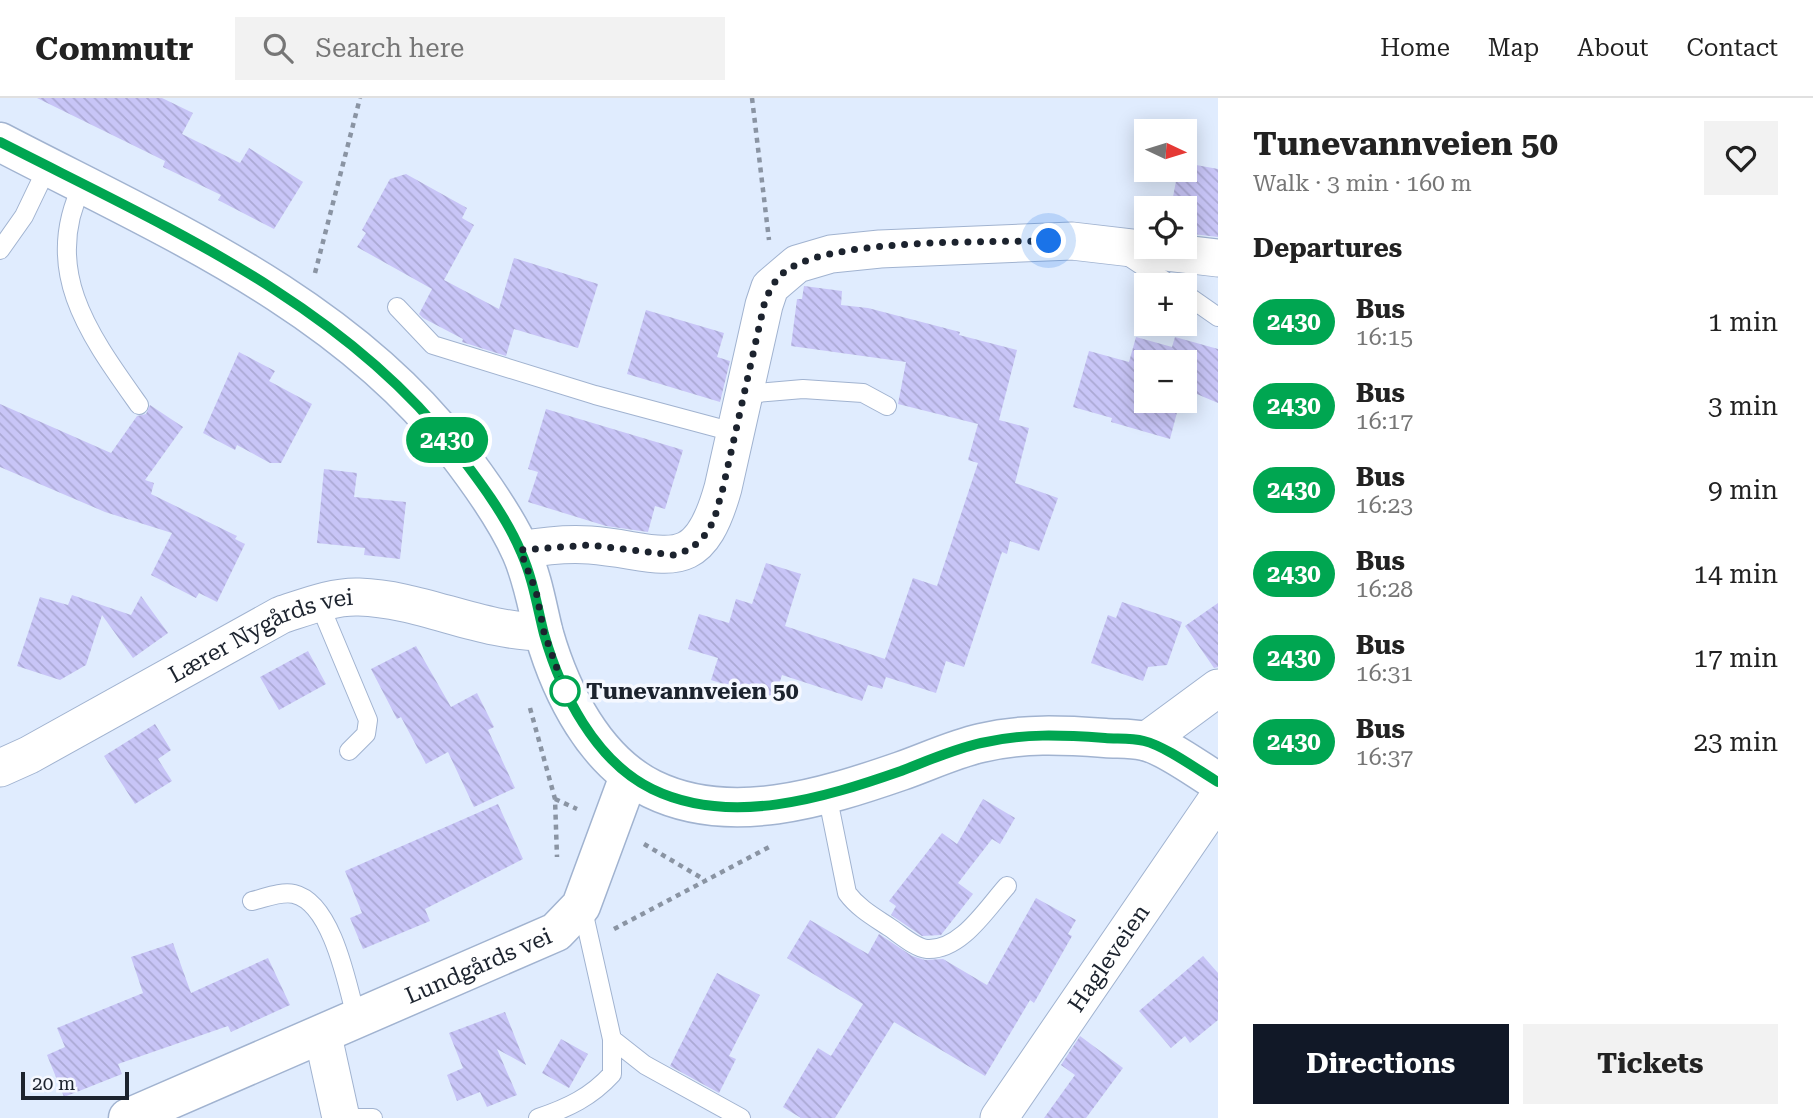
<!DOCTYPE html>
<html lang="en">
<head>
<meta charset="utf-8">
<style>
	:root { --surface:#fff; --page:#f2f2f2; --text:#222; --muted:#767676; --line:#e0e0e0; --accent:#111827 }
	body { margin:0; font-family:"Roboto Serif",serif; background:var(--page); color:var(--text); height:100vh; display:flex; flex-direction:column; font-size:26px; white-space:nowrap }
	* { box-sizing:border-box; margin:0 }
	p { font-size:23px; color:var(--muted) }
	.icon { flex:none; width:38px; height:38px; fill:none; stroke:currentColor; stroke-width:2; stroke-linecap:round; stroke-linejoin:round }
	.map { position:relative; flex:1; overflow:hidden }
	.drawer { display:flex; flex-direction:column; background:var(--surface); width:595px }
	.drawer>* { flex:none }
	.badge { padding:0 14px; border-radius:23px; font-size:24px; line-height:46px }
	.needle { width:46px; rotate:94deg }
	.controls { position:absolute; left:1134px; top:21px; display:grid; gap:14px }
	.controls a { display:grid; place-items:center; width:63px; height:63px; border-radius:0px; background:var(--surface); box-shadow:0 4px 18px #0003; font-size:35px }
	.scale { position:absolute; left:21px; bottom:18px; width:108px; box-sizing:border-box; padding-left:7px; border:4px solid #1c232e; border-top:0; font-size:19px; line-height:24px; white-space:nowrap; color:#1c232e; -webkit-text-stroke:5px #f5f8ff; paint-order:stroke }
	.you { position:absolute; width:35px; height:35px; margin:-18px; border:5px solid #fff; border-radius:50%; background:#1a73e8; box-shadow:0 0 0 10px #1a73e833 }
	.map>.badge { position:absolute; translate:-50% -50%; box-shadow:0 0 0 4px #fff }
	h2 { padding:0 35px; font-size:26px; line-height:63px }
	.round { display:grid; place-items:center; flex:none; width:74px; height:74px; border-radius:0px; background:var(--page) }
	.headline { display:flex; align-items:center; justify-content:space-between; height:119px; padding:0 35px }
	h1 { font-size:33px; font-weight:700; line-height:52px }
	.action { display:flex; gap:14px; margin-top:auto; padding:14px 35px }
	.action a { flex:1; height:80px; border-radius:0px; background:var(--accent); color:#fff; font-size:28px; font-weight:700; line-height:80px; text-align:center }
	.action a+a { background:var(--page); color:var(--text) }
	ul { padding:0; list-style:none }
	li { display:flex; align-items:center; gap:21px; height:84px; padding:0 35px }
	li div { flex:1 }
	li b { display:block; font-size:26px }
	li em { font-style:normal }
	li .badge { min-width:77px; font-weight:700; text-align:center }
	header { display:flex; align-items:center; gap:42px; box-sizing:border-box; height:98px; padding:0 35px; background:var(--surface); border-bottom:2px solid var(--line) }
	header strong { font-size:33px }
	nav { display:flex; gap:38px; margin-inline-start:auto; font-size:24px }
	.search { width:490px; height:63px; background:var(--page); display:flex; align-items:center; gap:18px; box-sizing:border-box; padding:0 24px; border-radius:0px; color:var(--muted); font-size:26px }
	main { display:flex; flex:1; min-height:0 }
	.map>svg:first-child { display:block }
	.building { fill:url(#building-back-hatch) }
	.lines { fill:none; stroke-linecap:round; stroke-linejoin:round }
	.lane-casing { stroke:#a1b3d0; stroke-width:20 }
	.street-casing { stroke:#a1b3d0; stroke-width:39 }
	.secondary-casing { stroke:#a1b3d0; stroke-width:41 }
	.path { stroke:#8a94a3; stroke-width:4.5; stroke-dasharray:5 5; stroke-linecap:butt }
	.lane { stroke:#fff; stroke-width:18 }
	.street { stroke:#fff; stroke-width:37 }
	.secondary { stroke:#fff; stroke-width:38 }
	.line-casing { stroke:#fff; stroke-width:16 }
	.line { stroke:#00a651; stroke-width:10 }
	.walk { stroke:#1c232e; stroke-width:7; stroke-dasharray:0 12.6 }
	.stop-dot { fill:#fff; stroke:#00a651; stroke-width:3.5 }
	.labels { text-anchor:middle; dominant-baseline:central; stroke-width:7; stroke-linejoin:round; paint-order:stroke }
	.street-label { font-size:23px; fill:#1c232e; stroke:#f5f8ff }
	.stop-label { font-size:23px; font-weight:bold; fill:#1c232e; stroke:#f5f8ff; text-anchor:start }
</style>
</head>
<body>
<header>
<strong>Commutr</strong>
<div class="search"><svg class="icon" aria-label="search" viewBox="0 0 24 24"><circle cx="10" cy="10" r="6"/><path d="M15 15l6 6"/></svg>Search here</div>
<nav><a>Home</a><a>Map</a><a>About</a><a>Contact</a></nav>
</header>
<main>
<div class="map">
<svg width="1218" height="1020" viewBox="0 0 1218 1020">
	<defs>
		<pattern id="building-back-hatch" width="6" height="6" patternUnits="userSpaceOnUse" patternTransform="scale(1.75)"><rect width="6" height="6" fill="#c8c5f7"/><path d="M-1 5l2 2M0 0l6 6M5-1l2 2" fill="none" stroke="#aba9d4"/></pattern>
	</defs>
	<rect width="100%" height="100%" fill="#e0ecfe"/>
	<path class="building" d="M37,0H162L193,15L182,36L240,65L249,50L303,84L274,131L218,102L221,97L163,69L165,63Z
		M1185,65L1218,71V139L1185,135V110H1171L1178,72H1185Z
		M406,76L467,110L462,120L474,127L444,182L499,211L514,160L598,186L578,250L514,231L506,258L462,244L463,241L423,220L419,216L432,191L357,149L366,135L362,132L390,81Z
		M804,188L842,193L841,207L868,210L960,234L959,237L1017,252L999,322L1029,330L1015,385L1058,400L1039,453L1010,443L1007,456L1002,454L964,569L946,563L936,595L886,579L882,591L868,587L862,603L782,577L774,602L711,582L718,560L688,551L699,516L729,525L736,501L752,506L766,465L801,476L785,528L885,561L913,480L937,488L978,365L968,362L978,326L898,306L906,264L791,248L797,201H802Z
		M646,212L724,235L717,259L730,263L720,304L627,276Z
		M1136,239L1172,249L1175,239L1218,251V305L1185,291V264H1146V303H1180L1170,341L1111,324L1112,320L1073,309L1089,253L1129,264Z
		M239,254L275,273L269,283L312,306L281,365H270L237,347L235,352L203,335Z
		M0,306L111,355L137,318L146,316L150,307L183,329L145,382L154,385L151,396L237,438L235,441L245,446L217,504L199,495L196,500L151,477L172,435L105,414L0,369Z
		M546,311L683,352L665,411L655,408L648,434L606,428L528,404L538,374L528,371Z
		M324,371L357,375L354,399L406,404L400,461L364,457L365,450L317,445Z
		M72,497L131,517L141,498L168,535L133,560L102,517L86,567L60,582L17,568L40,499L68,507Z
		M1122,504L1182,524L1167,567L1148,569L1143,583L1091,565L1108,517L1116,520Z
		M1218,505V569L1214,570L1185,528Z
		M416,548L451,609L477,595L494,629L488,632L515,690L474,709L448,654L426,666L401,619L397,621L371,571Z
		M308,553L326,586L279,612L260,579Z
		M155,626L171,652L158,661L172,683L135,706L104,658Z
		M983,701L1015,720L1000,746L992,741L958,785L973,796L941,837L922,838L891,817L896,808L889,803L942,735L957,746Z
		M498,706L523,761L425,811L430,823L363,851L350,820L362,815L345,773Z
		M1036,800L1076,822L1068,836L1072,838L1034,905L1030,902L985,978L894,924L835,1020H801L783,1009L818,950L831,958L863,906L787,860L810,822L868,856L879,836L912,858L925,862L943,861L987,887Z
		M173,845L191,895L268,860L290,907L231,934L228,928L118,966L122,976L64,999L47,957L65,949L57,930L143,895L131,859Z
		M1203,858L1218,875V922L1190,945L1185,938L1171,950L1139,913Z
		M717,875L760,897L729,958L736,961L719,995L670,968Z
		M505,914L526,967L497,951L517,997L487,1009L480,994L457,1003L447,977L463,970L449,935Z
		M1080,938L1123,970L1086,1020H1044L1075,977L1061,967Z
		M561,941L588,956L569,990L542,975Z"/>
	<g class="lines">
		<g class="lane-casing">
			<path id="lane" d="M83,86C40,172 90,238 139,307
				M0,152L24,118L48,68
				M1126,157L1171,187
				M1185,196L1218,219
				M397,209L433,247L595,297L737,335
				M745,296L803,291L863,295L887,308
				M319,505L368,622L366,636L349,653
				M827,696L847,795C858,810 874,819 889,829C900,836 915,850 927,851C961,853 987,810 1007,788
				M252,803C265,800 281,793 294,796C333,805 348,890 357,923
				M612,941L645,967L741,1020
				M348,1020H373
				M538,1020C568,1010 591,999 612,976V941L582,808"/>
		</g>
		<g class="street-casing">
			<g id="street">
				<path d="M520,452C543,448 567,445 590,447C665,453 697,483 723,390L764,207L770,189L797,166L831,156L880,151L1072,143L1218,160"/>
				<path d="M1146,643L1218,590"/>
				<path id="s1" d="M0,670L29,657L281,517C306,509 333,498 359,499C422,501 480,534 544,534"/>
				<path d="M323,938L341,1020"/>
				<path id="s2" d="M999,1020L1218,700"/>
			</g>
		</g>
		<g class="secondary-casing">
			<g id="secondary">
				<path d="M0,44C159,127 341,204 454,350C478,381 505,418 521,454C533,481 537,508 544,536C561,595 595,663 652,691C730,729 823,700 901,673C927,664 954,651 981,645C1023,635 1062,637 1105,640C1117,641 1131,640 1144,643C1165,647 1198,672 1218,684"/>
				<path id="s3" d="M128,1020L556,834L581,808L629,678"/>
			</g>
		</g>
		<path class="path" d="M752,0L769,142
			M315,175L360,0
			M530,610L555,701L557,759
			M555,701L577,711
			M644,746L705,782
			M614,831L773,747"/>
		<use href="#lane" class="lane"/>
		<use href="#street" class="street"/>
		<use href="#secondary" class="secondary"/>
	</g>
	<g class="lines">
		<g class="line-casing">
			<path id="line" d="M0,44C160,126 341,204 454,350C478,381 506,418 521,454C533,481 537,508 544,536C561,595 595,663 652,691C730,729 824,700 901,673C927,663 954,651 981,645C1023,635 1062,637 1105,640C1117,641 1131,640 1144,643C1165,648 1198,672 1218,684"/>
		</g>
		<use href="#line" class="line"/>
		<path class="walk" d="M565,593L544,534L536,493L520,452L590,447L674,457L691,451L706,436L714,422L723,390L764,207C770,189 778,175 796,167C849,141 987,144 1049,143"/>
	</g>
	<circle class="stop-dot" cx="565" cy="593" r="14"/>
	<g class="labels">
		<g class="street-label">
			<text stroke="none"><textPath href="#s1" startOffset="294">Lærer Nygårds vei</textPath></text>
			<text stroke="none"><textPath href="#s2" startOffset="194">Hagleveien</textPath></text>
			<text stroke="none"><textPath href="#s3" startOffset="382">Lundgårds vei</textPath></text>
		</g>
		<g class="stop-label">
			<text x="586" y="593">Tunevannveien 50</text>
		</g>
	</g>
</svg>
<div class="controls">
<a><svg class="needle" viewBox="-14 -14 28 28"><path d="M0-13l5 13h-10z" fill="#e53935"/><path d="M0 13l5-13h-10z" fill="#767676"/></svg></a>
<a><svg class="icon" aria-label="locate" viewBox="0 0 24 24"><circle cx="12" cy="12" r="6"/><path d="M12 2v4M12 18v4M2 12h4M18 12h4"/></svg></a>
<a>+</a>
<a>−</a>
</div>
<div class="scale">20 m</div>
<div class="you" style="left:1049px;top:143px"></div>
<b class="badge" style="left:447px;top:342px;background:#00a651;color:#fff">2430</b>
</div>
<section class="drawer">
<div class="headline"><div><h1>Tunevannveien 50</h1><p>Walk · 3 min · 160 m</p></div><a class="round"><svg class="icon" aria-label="heart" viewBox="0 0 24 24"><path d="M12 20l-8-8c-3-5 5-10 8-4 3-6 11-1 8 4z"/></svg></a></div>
<h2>Departures</h2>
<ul>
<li><span class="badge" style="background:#00a651;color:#fff">2430</span><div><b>Bus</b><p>16:15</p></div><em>1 min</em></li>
<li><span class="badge" style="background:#00a651;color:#fff">2430</span><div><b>Bus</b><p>16:17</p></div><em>3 min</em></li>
<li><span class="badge" style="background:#00a651;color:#fff">2430</span><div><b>Bus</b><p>16:23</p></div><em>9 min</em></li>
<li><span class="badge" style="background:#00a651;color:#fff">2430</span><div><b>Bus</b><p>16:28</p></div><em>14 min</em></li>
<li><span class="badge" style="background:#00a651;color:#fff">2430</span><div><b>Bus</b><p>16:31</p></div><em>17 min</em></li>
<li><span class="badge" style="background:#00a651;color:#fff">2430</span><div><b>Bus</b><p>16:37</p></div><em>23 min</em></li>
</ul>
<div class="action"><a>Directions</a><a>Tickets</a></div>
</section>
</main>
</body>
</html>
